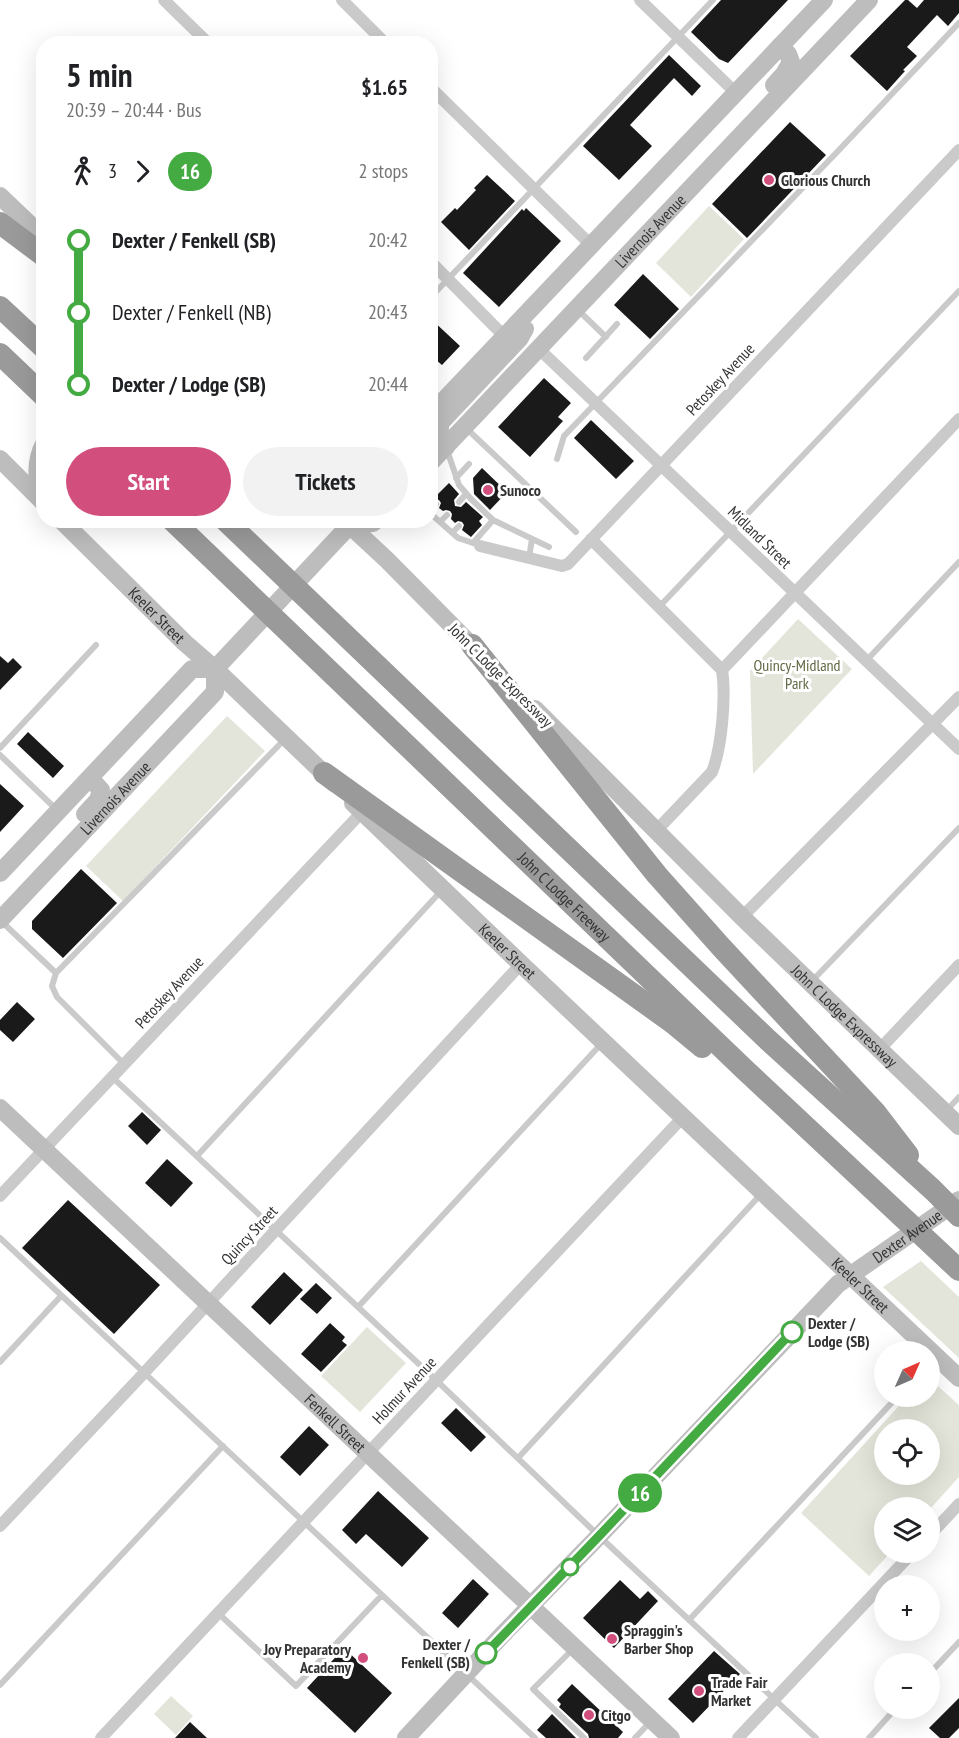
<!DOCTYPE html>
<html lang="en">
<head>
<meta charset="utf-8">
<style>
	:root { --surface:#fff; --page:#f2f2f2; --text:#202124; --muted:#757577; --accent:#d14e7d }
	body { margin:0; font-family:"PT Sans Narrow",sans-serif; background:var(--page); color:var(--text); height:100vh; display:flex; flex-direction:column; font-size:22px; white-space:nowrap }
	* { box-sizing:border-box; margin:0 }
	p { font-size:20px; color:var(--muted) }
	.icon { flex:none; width:33px; height:33px; fill:none; stroke:currentColor; stroke-width:2; stroke-linecap:round; stroke-linejoin:round }
	.map { position:relative; flex:1; overflow:hidden }
	.side { position:absolute; left:36px; top:36px; width:402px; height:492px; display:flex; flex-direction:column; background:var(--surface); border-radius:24px; box-shadow:0 6px 24px #0002 }
	.side>* { flex:none }
	.badge { padding:0 12px; border-radius:20px; font-size:21px; line-height:39px }
	.needle { width:39px; rotate:45deg }
	.fabs { position:absolute; left:874px; top:1341px; display:grid; gap:12px }
	.fabs a { display:grid; place-items:center; width:66px; height:66px; border-radius:50%; background:var(--surface); box-shadow:0 6px 24px #0002; font-size:30px }
	.map>.badge { position:absolute; translate:-50% -50%; box-shadow:0 0 0 3px #fff }
	.legs { display:flex; align-items:center; gap:9px; height:66px; padding:0 30px; font-size:20px }
	.legs p { margin-inline-start:auto }
	.overview { display:flex; align-items:center; justify-content:space-between; height:102px; padding:0 30px }
	h1 { font-size:33px; font-weight:800; line-height:45px }
	.cta { display:flex; gap:12px; margin-top:auto; padding:12px 30px }
	.cta a { flex:1; height:69px; border-radius:36px; background:var(--accent); color:#fff; font-size:24px; font-weight:800; line-height:69px; text-align:center }
	.cta a+a { background:var(--page); color:var(--text) }
	ul { padding:0 30px; list-style:none }
	li { display:flex; align-items:center; gap:21px; height:72px; font-size:22px }
	li i { display:grid; place-items:center; width:9px; height:100%; margin:0 8px; background:currentColor }
	li i::after { content:''; width:15px; height:15px; margin:-8px; border:4px solid; border-radius:50%; background:var(--surface) }
	li p { margin-inline-start:auto }
	li:first-child i { background:linear-gradient(#0000 50%,currentColor 0) }
	li:last-child i { background:linear-gradient(currentColor 50%,#0000 0) }
	.map>svg:first-child { display:block }
	.green { fill:#e4e5da; fill-rule:evenodd }
	.building { fill:#1a1a1a }
	.lines { fill:none; stroke-linecap:round; stroke-linejoin:round }
	.lane { stroke:#cacaca; stroke-width:6 }
	.street { stroke:#cacaca; stroke-width:12 }
	.secondary { stroke:#bdbdbd; stroke-width:18 }
	.highway { stroke:#9a9a9a; stroke-width:22 }
	.line-1-casing { stroke:#fff; stroke-width:14 }
	.line-1 { stroke:#44aa42; stroke-width:9 }
	.poi-dot { fill:#d14e7d; stroke:#fff; stroke-width:2 }
	.stop-1-dot { fill:#fff; stroke:#44aa42; stroke-width:3 }
	.labels { text-anchor:middle; dominant-baseline:central; stroke-width:6; stroke-linejoin:round; paint-order:stroke }
	.poi-label { font-size:16px; font-weight:bold; fill:#333; stroke:#fff; text-anchor:start }
	.street-label { font-size:16px; fill:#333; stroke:#fff }
	.park-label { font-size:16px; fill:#616a45; stroke:#fff }
	.stop-label { font-size:16px; font-weight:bold; fill:#333; stroke:#fff; text-anchor:start }
</style>
</head>
<body>
<div class="map">
<svg width="959" height="1738" viewBox="0 0 959 1738">
	<rect width="100%" height="100%" fill="#fff"/>
	<path class="green" d="M709,206L744,239L691,297L656,263Z
		M798,619L852,669L753,774L750,671Z
		M227,716L265,751L123,901L86,866Z
		M921,1261L959,1297V1358L883,1287Z
		M367,1327L406,1363L360,1412L321,1376Z
		M930,1379L959,1405V1477L930,1509V1508H885V1552L890,1553L869,1576L801,1513L907,1397L930,1396ZM885,1430H930V1474H885Z
		M171,1696L193,1716L176,1735L154,1714Z"/>
	<path class="building" d="M721,0H788L728,63L719,59L691,32Z
		M905,0H908L917,8L924,0H959V13L948,26L937,15L907,47L917,56L903,70L905,71L887,91L850,56Z
		M669,55L701,86L692,96L674,78L630,125L652,146L619,180L583,146Z
		M790,122L826,155L747,238L712,204Z
		M487,175L515,201L469,250L441,222L455,208L457,210L476,190L474,188Z
		M526,208L561,241L499,307L463,273L522,209L524,211Z
		M643,274L679,309L650,339L614,305Z
		M430,318L460,346L442,365L430,355Z
		M544,378L571,403L558,417L563,421L530,457L498,427Z
		M591,420L634,461L616,479L574,438Z
		M482,468L507,492L490,510L474,494L473,478Z
		M449,483L459,494L454,500L455,506L461,507L466,502L483,517L479,521L482,525L471,537L462,530L464,525L462,522L458,521L455,523L451,519L452,514L450,511L446,510L443,511L439,508L441,503L439,500L435,499L432,500Z
		M0,656L8,663L13,658L22,667L0,690Z
		M28,732L64,766L53,778L17,744Z
		M0,784L24,806L0,832Z
		M81,869L117,903L63,958L32,929V921Z
		M17,1002L35,1019L13,1042L0,1030V1020Z
		M142,1112L161,1130L147,1145L128,1126Z
		M167,1159L193,1183L171,1207L145,1183Z
		M68,1200L160,1285L114,1334L22,1248Z
		M284,1272L303,1290L270,1325L251,1307Z
		M316,1283L332,1298L317,1314L300,1299Z
		M330,1323L345,1337L342,1341L347,1345L321,1372L301,1354Z
		M456,1408L486,1437L471,1452L441,1423Z
		M309,1426L329,1445L300,1476L280,1457Z
		M378,1491L429,1538L402,1567L366,1534L356,1544L342,1530Z
		M473,1579L489,1594L458,1628L442,1613Z
		M620,1580L640,1599L648,1591L658,1601L614,1648L583,1618Z
		M344,1648L392,1693L355,1733L307,1688Z
		M714,1651L740,1674L693,1723L668,1699Z
		M572,1684L623,1732L618,1738H589L588,1734L559,1707L561,1704L557,1700Z
		M959,1698V1728L949,1738H940L929,1728Z
		M552,1714L576,1738H546L537,1730Z
		M190,1722L207,1738H175Z"/>
	<g class="lines">
		<path class="lane" d="M430,298L713,0
			M579,311L606,337
			M586,358L617,324
			M467,429L576,532
			M447,450L459,485L471,499L493,520L473,543
			M557,459L564,436L839,150L959,23
			M456,478L469,464
			M459,502L466,494
			M430,510L436,504
			M430,513L458,538L476,544
			M493,520L549,547
			M440,522L447,515
			M452,533L459,526
			M529,558L532,539
			M659,607L959,291
			M865,662L959,562
			M0,748L96,645
			M0,755L58,811
			M2,922L56,973
			M812,981L959,828
			M124,1064L57,997L52,986L56,973L284,740
			M112,1077L436,1380L599,1536L816,1738
			M947,1110L959,1097
			M197,1156L442,890
			M0,1238L535,1738
			M358,1307L602,1043
			M0,1362L61,1296
			M518,1458L762,1193
			M218,1613L296,1686L382,1595
			M689,1620L898,1396
			M574,1648L533,1689L584,1738
			M930,1673L959,1642
			M0,1685L223,1446
			M635,1738L651,1721
			M869,1738L896,1708"/>
		<path class="street" d="M164,0L209,44
			M342,0L386,44
			M640,0L736,93
			M430,87L592,246
			M430,261L504,336
			M539,349L959,749
			M591,539L722,670
			M480,546L562,566L568,564L959,150
			M722,670L959,419
			M656,831L712,772C722,747 726,696 722,670
			M742,917L959,697
			M879,1050L959,965
			M0,1196L362,812
			M0,1526L144,1373L521,964
			M930,1535L959,1504
			M101,1738L683,1117
			M738,1738L913,1552"/>
		<g class="secondary">
			<path d="M774,85L784,74L791,62L788,54L780,46"/>
			<path d="M0,196L44,238"/>
			<path d="M430,415L824,0"/>
			<path d="M446,447C441,438 438,432 441,422L520,338L525,329"/>
			<path d="M0,459L44,503"/>
			<path id="s1" d="M430,463L869,0"/>
			<path d="M42,501C37,481 34,463 44,444"/>
			<path id="s2" d="M61,520L185,643L215,669L334,783"/>
			<path d="M344,520L387,560L481,655"/>
			<path id="s3" d="M535,709L742,917L959,1126"/>
			<path id="s4" d="M353,803L521,964L959,1378"/>
			<path d="M85,814L98,800L101,790L90,778"/>
			<path d="M0,873L192,669H215"/>
			<path id="s5" d="M0,920L215,692V669L350,525L373,523L376,520"/>
			<path id="s6" d="M0,1108L671,1738"/>
			<path id="s7" d="M406,1738L504,1633L599,1536L838,1284L959,1200"/>
		</g>
		<g class="highway">
			<path d="M0,223L44,256"/>
			<path d="M0,307L44,348"/>
			<path d="M0,354L44,396"/>
			<path id="s8" d="M172,520L743,1068L959,1270"/>
			<path d="M225,520L768,1040L933,1190L959,1216"/>
			<path d="M472,645L657,875L722,948L875,1112L908,1155"/>
			<path d="M324,773L673,1023L702,1047"/>
		</g>
	</g>
	<g class="lines">
		<g class="line-1-casing">
			<path id="line-1" d="M486,1653L599,1536L792,1332"/>
		</g>
		<use href="#line-1" class="line-1"/>
	</g>
	<g class="poi-dot">
		<circle cx="769" cy="180" r="6"/>
		<circle cx="488" cy="490" r="6"/>
		<circle cx="612" cy="1639" r="6"/>
		<circle cx="363" cy="1658" r="6"/>
		<circle cx="699" cy="1691" r="6"/>
		<circle cx="589" cy="1715" r="6"/>
	</g>
	<g class="stop-1-dot">
		<circle cx="792" cy="1332" r="10"/>
		<circle cx="570" cy="1567" r="8"/>
		<circle cx="486" cy="1653" r="10"/>
	</g>
	<g class="labels">
		<g class="poi-label">
			<text x="781" y="180">Glorious Church</text>
			<text x="500" y="490">Sunoco</text>
			<text x="624" y="1630">Spraggin's<tspan x="624" dy="18">Barber Shop</tspan></text>
			<text x="351" y="1649" text-anchor="end">Joy Preparatory<tspan x="351" dy="18">Academy</tspan></text>
			<text x="711" y="1682">Trade Fair<tspan x="711" dy="18">Market</tspan></text>
			<text x="601" y="1715">Citgo</text>
		</g>
		<g class="street-label">
			<text stroke="none"><textPath href="#s1" startOffset="320">Livernois Avenue</textPath></text>
			<text transform="translate(720 379) rotate(-47)">Petoskey Avenue</text>
			<text transform="translate(760 537) rotate(44)">Midland Street</text>
			<text stroke="none"><textPath href="#s2" startOffset="135">Keeler Street</textPath></text>
			<text transform="translate(501 675) rotate(45)">John C Lodge Expressway</text>
			<text stroke="none"><textPath href="#s5" startOffset="168">Livernois Avenue</textPath></text>
			<text stroke="none"><textPath href="#s8" startOffset="544">John C Lodge Freeway</textPath></text>
			<text stroke="none"><textPath href="#s4" startOffset="214">Keeler Street</textPath></text>
			<text transform="translate(169 992) rotate(-47)">Petoskey Avenue</text>
			<text stroke="none"><textPath href="#s3" startOffset="436">John C Lodge Expressway</textPath></text>
			<text transform="translate(249 1235) rotate(-47)">Quincy Street</text>
			<text stroke="none"><textPath href="#s7" startOffset="711">Dexter Avenue</textPath></text>
			<text stroke="none"><textPath href="#s4" startOffset="700">Keeler Street</textPath></text>
			<text transform="translate(404 1390) rotate(-47)">Holmur Avenue</text>
			<text stroke="none"><textPath href="#s6" startOffset="460">Fenkell Street</textPath></text>
		</g>
		<g class="park-label">
			<text x="797" y="665">Quincy-Midland<tspan x="797" dy="18">Park</tspan></text>
		</g>
		<g class="stop-label">
			<text x="808" y="1323">Dexter /<tspan x="808" dy="18">Lodge (SB)</tspan></text>
			<text x="470" y="1644" text-anchor="end">Dexter /<tspan x="470" dy="18">Fenkell (SB)</tspan></text>
		</g>
	</g>
</svg>
<div class="fabs">
<a><svg class="needle" viewBox="-14 -14 28 28"><path d="M0-13l5 13h-10z" fill="#e53935"/><path d="M0 13l5-13h-10z" fill="#757577"/></svg></a>
<a><svg class="icon" aria-label="locate" viewBox="0 0 24 24"><circle cx="12" cy="12" r="6"/><path d="M12 2v4M12 18v4M2 12h4M18 12h4"/></svg></a>
<a><svg class="icon" aria-label="layers" viewBox="0 0 24 24"><path d="M12 4l9 5-9 5-9-5zM3 14l9 5 9-5"/></svg></a>
<a>+</a>
<a>−</a>
</div>
<b class="badge" style="left:640px;top:1493px;background:#44aa42;color:#fff">16</b>
<section class="side">
<div class="overview"><div><h1>5 min</h1><p>20:39 – 20:44 · Bus</p></div><b>$1.65</b></div>
<div class="legs"><svg class="icon" aria-label="walk" viewBox="0 0 24 24"><circle cx="13" cy="4" r="2"/><path d="M13 8l-2 6 4 7M11 14l-3 7M7 12l3-4h3l4 4"/></svg>3<svg class="icon" aria-label="forward" viewBox="0 0 24 24"><path d="M9 5l7 7-7 7"/></svg><b class="badge" style="background:#44aa42;color:#fff">16</b><p>2 stops</p></div>
<ul>
<li><i style="color:#44aa42"></i><b>Dexter / Fenkell (SB)</b><p>20:42</p></li>
<li><i style="color:#44aa42"></i><span>Dexter / Fenkell (NB)</span><p>20:43</p></li>
<li><i style="color:#44aa42"></i><b>Dexter / Lodge (SB)</b><p>20:44</p></li>
</ul>
<div class="cta"><a>Start</a><a>Tickets</a></div>
</section>
</div>
</body>
</html>
